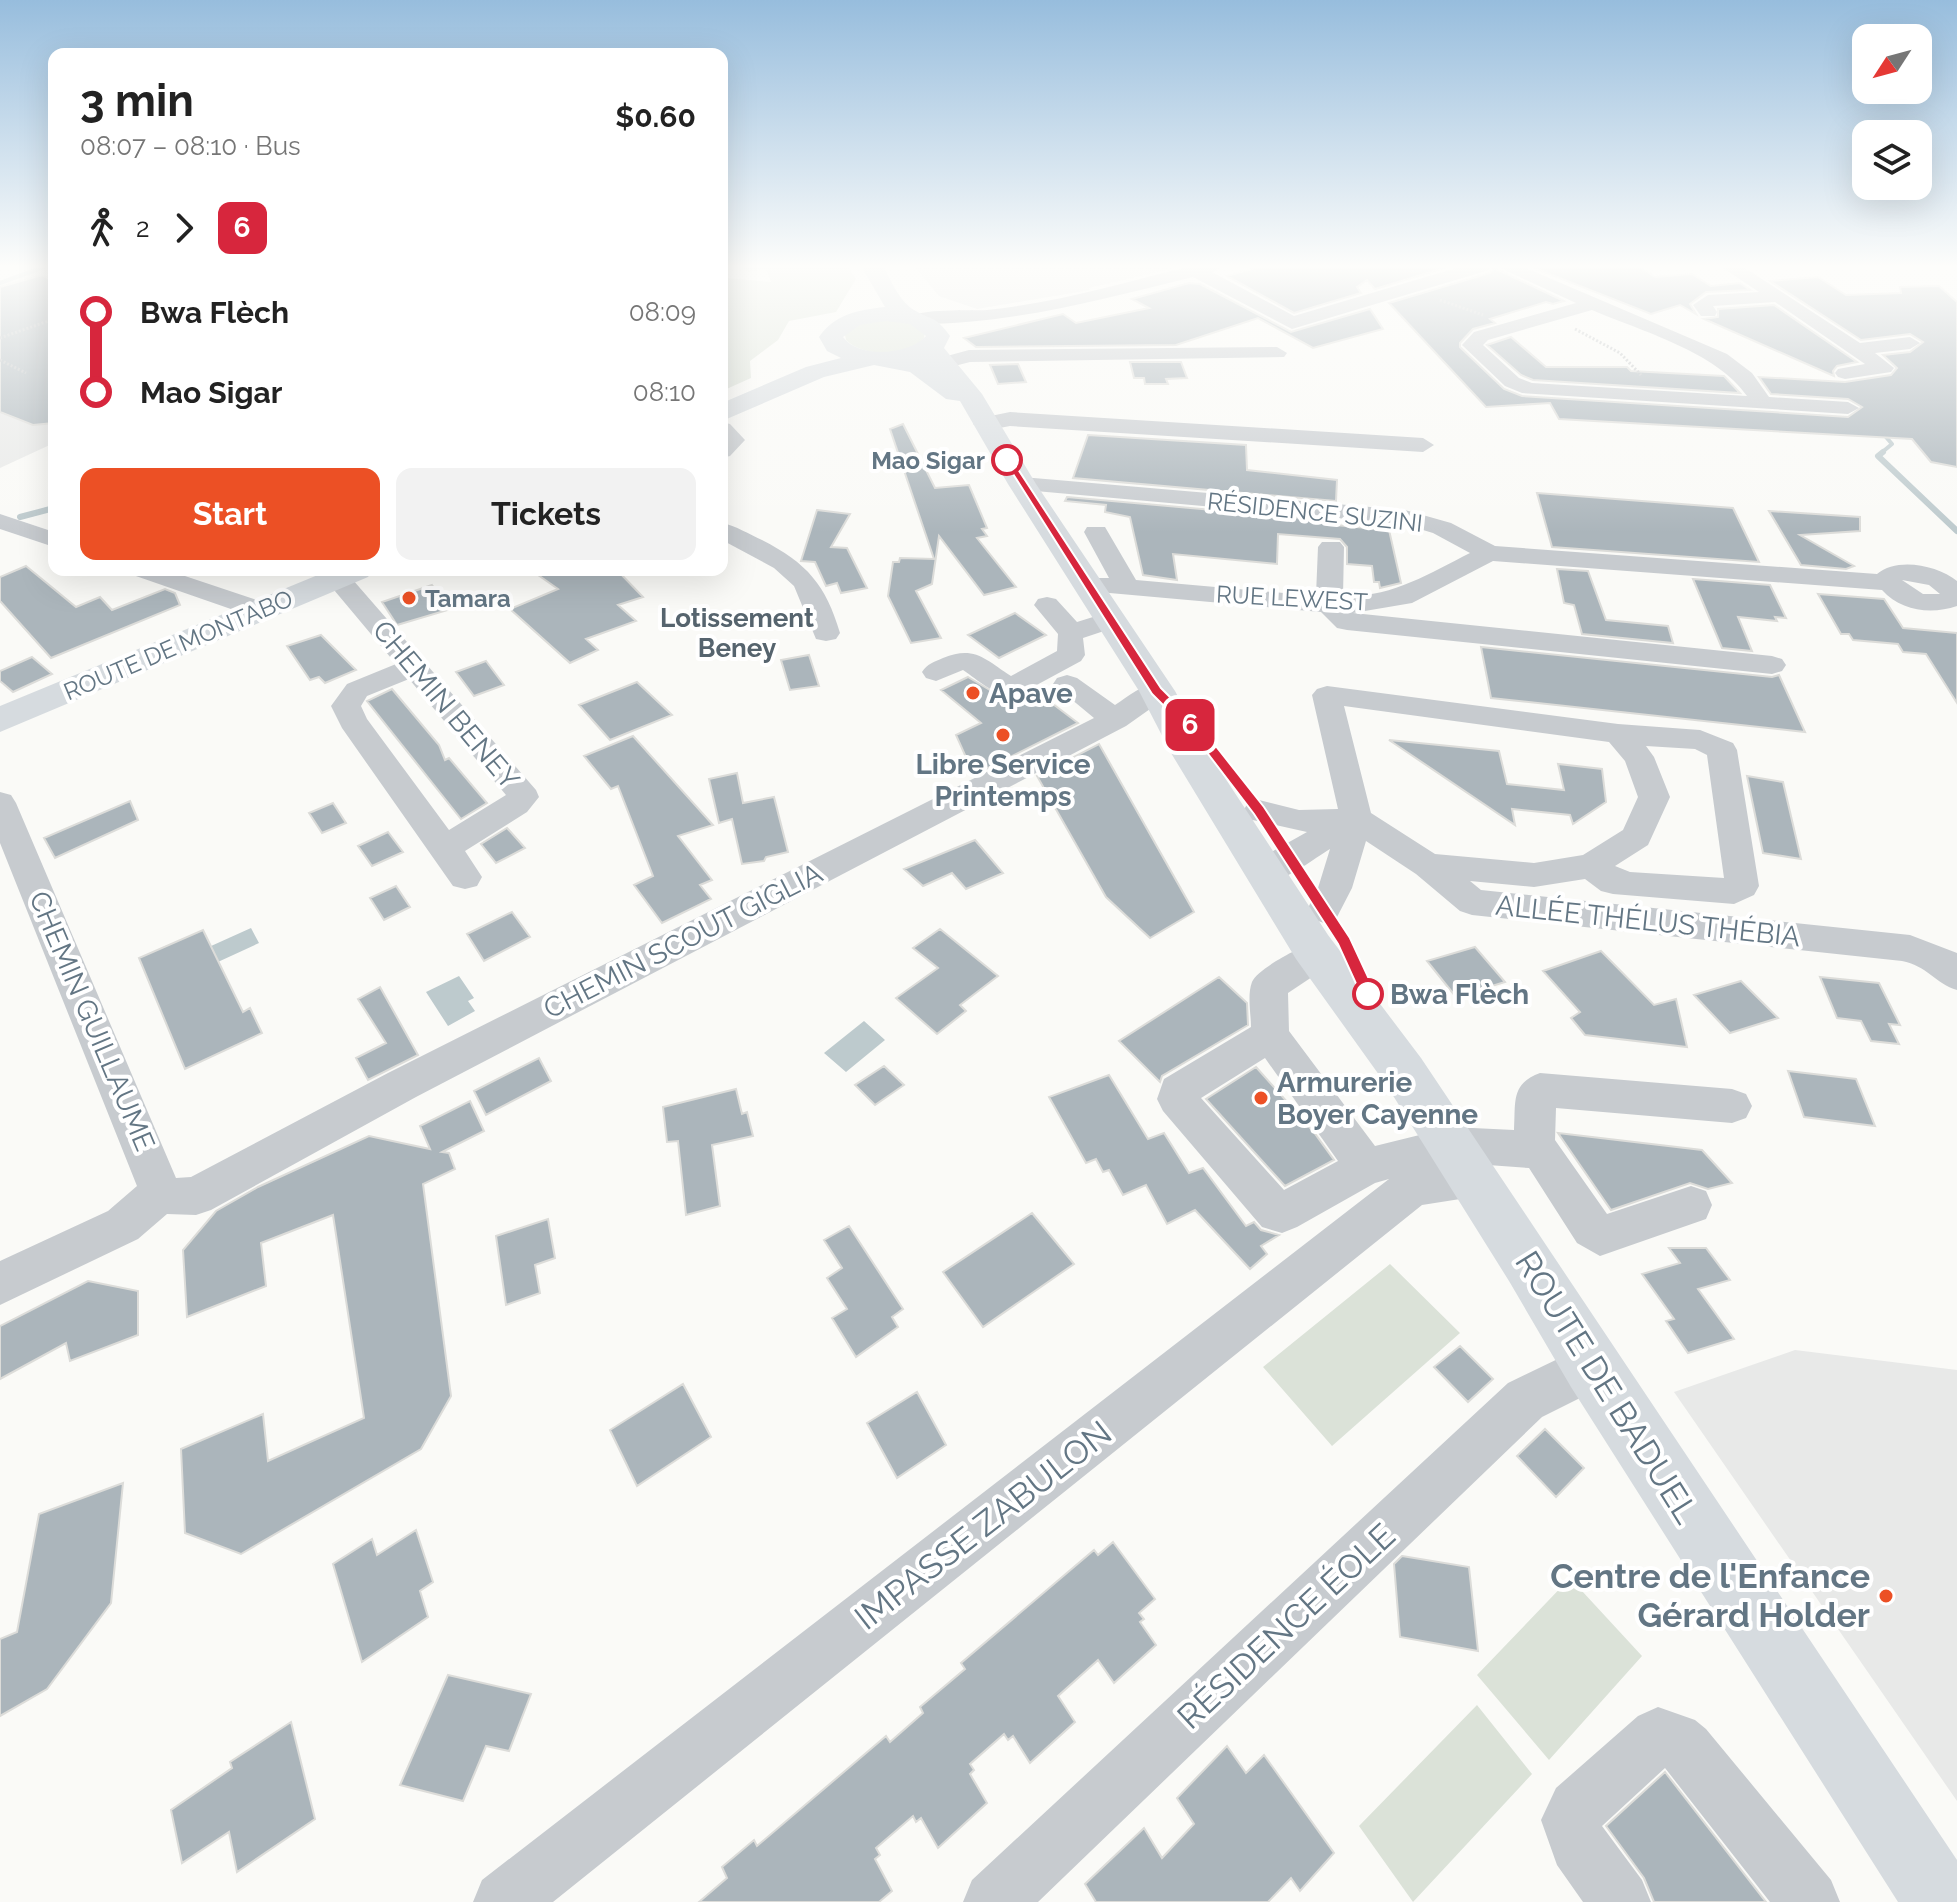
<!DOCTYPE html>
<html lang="en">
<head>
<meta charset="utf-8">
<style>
	:root { --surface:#fff; --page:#f2f2f2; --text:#222; --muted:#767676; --accent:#ec5025 }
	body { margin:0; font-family:Raleway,sans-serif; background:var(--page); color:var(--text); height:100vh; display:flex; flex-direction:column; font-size:30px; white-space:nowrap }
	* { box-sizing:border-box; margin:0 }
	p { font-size:26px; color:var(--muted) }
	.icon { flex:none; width:44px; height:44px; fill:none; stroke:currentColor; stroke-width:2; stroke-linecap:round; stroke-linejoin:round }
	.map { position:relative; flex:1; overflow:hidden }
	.side { position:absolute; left:48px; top:48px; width:680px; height:528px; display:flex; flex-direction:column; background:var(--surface); border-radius:16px; box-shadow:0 8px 32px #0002 }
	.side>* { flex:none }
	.badge { padding:0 16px; border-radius:12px; font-size:28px; line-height:52px }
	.needle { width:52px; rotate:234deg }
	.controls { position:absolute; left:1852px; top:24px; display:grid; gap:16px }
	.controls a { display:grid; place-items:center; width:80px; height:80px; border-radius:16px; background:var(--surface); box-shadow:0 8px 32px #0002; font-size:40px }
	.map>.badge { position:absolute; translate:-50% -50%; box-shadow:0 0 0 4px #fff }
	.legs { display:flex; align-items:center; gap:12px; height:88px; padding:0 32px; font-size:26px }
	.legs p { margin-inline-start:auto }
	.overview { display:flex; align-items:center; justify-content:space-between; height:136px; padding:0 32px }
	h1 { font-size:44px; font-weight:700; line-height:60px }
	.primary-button { display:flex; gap:16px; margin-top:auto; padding:16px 32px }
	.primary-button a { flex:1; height:92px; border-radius:16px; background:var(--accent); color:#fff; font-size:32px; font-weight:700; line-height:92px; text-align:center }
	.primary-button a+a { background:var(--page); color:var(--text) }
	ul { padding:0 32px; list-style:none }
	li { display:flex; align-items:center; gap:28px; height:80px; font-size:30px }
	li i { display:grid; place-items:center; width:12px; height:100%; margin:0 10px; background:currentColor }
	li i::after { content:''; width:20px; height:20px; margin:-10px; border:6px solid; border-radius:50%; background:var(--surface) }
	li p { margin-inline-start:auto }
	li:first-child i { background:linear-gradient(#0000 50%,currentColor 0) }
	li:last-child i { background:linear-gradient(currentColor 50%,#0000 0) }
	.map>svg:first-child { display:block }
	.built { fill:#e8e9e8 }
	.green { fill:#dbe2d8 }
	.water { fill:#bdcacd }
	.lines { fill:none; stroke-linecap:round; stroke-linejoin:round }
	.stream-far1 { stroke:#bdcacd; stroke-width:4 }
	.stream { stroke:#bdcacd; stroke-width:6 }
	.building { fill:#abb5bb; stroke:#dcdcd9; stroke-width:2 }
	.path { stroke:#c0c3c5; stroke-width:3; stroke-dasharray:2 2; stroke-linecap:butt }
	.minor { fill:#c7cbcf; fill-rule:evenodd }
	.major { fill:#d6dbdf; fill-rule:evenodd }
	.line-1 { fill:#d7263d; stroke:#fff; stroke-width:2 }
	.stop-1-dot { fill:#fff; stroke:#d7263d; stroke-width:4 }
	.poi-dot { fill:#ec5025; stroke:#fff; stroke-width:3 }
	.labels { text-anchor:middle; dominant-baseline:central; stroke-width:8; stroke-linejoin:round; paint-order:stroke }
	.far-stop-label { font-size:24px; font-weight:bold; fill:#637684; stroke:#fff; text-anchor:end }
	.far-street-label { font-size:24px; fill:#637684; stroke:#fff }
	.far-poi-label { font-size:24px; font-weight:bold; fill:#637684; stroke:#fff; text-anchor:start }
	.far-neighbourhood-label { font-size:26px; font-weight:bold; fill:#56646e; stroke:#fff }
	.poi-label { font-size:28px; font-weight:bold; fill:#637684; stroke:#fff; text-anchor:start }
	.street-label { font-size:28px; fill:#637684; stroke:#fff }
	.stop-label { font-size:28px; font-weight:bold; fill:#637684; stroke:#fff; text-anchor:start }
	.near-street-label { font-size:34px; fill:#637684; stroke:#fff }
	.near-poi-label { font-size:34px; font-weight:bold; fill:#637684; stroke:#fff; text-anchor:end }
</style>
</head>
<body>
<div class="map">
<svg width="1957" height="1902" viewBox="0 0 1957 1902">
	<rect width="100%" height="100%" fill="#fafaf7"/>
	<path class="built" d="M914,266H1183L1089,288L1090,290L977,309L939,296Z
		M52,267L54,443L0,468V284Z
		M1795,1350L1957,1370V1801L1674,1392Z"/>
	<path class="green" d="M739,266H847L856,279L836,312L789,321L778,340L750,361L751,378L722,391L725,359L722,358V275L727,278L771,282L766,269L748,272Z
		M879,319L909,322L925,333L924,338C908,357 864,358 846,340L845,335L852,327Z
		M1390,1264L1460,1333L1332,1446L1263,1367Z
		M1570,1578L1642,1656L1549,1760L1477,1675Z
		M1477,1705L1532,1774L1413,1902L1359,1826Z"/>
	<path class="water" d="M251,928L259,943L207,967L200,951Z
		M459,976L474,998L468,1001L475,1011L448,1026L426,992Z
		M864,1021L885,1040L846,1072L824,1053Z"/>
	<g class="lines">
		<path class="stream-far1" d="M0,283L44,267
			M1880,430L1892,444L1880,454"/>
		<path class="stream" d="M1883,452L1878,456L1957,531
			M20,517L54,508"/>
	</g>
	<path class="building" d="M1262,266H1451L1375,289L1367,280L1357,287L1361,293L1294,313L1227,276Z
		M1529,266H1639L1655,277L1692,274L1711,286L1740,283L1750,290L1706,292L1690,304L1696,314L1680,305L1651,314Z
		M1494,268L1564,301L1553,304L1546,302L1490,319L1495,323L1473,329L1460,343V347L1504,389L1522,396L1848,417L1862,407L1848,399L1771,394L1759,377L1845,382L1891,375L1897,368L1883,355L1910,352L1923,342L1910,334L1861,340L1770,281L1818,277L1846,295L1901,293L1900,287L1939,286L1957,302V467L1931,462L1912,439L1559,419L1550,403L1486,407L1389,303L1490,273Z
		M42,275L54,281V423L33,425L0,412V287Z
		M1189,283L1200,284L1291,332L1370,309L1383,329L1313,348L1258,318L1176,345L976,347L964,338L1063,314L1076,323L1149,308L1132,299Z
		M1774,305L1857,362L1837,366L1833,371L1834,376L1704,319L1718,317V309Z
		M1511,337L1546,367H1627L1631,371L1724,376L1740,393L1533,380L1521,375L1487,345Z
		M1130,362H1181L1187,378L1166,379L1168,384H1145L1144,378H1134Z
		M1018,364L1026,382L998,384L990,365Z
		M903,424L935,488L969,485L987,528L982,529L987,536L977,538L1016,587L984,595L939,536L932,584L916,591L941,638L911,643L888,596L893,562H899L900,558L934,559L890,429Z
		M1088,435L1246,445L1247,470L1337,480L1336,501L1073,478Z
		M1537,493L1733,508L1759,562L1552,547Z
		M1067,497L1336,521V525L1389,530L1401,583L1380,588L1379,582H1374L1372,566L1347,564V547L1340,539L1278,534L1277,564L1173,554L1177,580L1143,575L1130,517L1105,512L1106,505L1065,501Z
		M817,510L850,514L831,547L847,548L867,588L841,593L837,583L826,586L815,562L801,561Z
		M1769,511L1860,517V531L1800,535L1854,566L1846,569L1801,565Z
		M26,566L76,607L100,597L112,610L165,589L175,593L180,605L51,658L0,601V577Z
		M1557,569L1588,571L1606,620L1668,626L1673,643L1582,634L1574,605L1564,603Z
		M531,570H617L643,597L618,605L636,621L586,639L598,650L570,663L510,609L558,589Z
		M1693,579L1770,585L1786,618L1775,617L1777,621L1738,617L1752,651L1722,648Z
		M432,585L451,609L397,625L382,602Z
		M1818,594L1884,599L1903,628L1957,633V703L1926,654L1903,652L1898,644L1853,640L1849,634H1841Z
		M1015,613L1046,635L999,658L968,635Z
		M321,635L356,670L325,683L319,677L310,680L287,646Z
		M1481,647L1772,677L1779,675L1805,732L1491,698Z
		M809,655L819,686L790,690L781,660Z
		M32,657L52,674L13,692L0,681V671Z
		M486,661L504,685L474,696L456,672Z
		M968,677L1017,706L1041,695L1078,723L974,775L956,735L981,723L941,690Z
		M637,682L672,715L610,740L579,705Z
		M392,689L439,745L445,760L449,758L487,803L461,819L367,701Z
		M633,736L713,825L678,836L712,880L700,885L711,899L662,923L634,885L653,876L618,786L611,789L584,756Z
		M1389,740L1499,751L1507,784L1564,790L1558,764L1602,769L1606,802L1573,824L1570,815L1512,809L1515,825Z
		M1099,744L1194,912L1150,938L1106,897L1037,776Z
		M737,773L743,803L774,797L788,852L766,857L764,861L742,864L732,819L719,823L709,779Z
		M1747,776L1783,782L1801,859L1763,853Z
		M130,801L138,820L55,858L44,838Z
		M333,803L346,823L322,833L309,813Z
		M507,828L525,848L496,863L481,844Z
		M388,832L403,852L372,866L358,846Z
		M975,840L1003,873L966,889L952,873L923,886L904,869Z
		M396,886L410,907L384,920L370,898Z
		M512,912L530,937L484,961L467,934Z
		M940,929L998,976L960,1005L966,1011L937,1034L896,998L938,968L913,948Z
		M203,930L243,1012L250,1008L262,1033L185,1069L139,958Z
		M1475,947L1505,982L1456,997L1427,961Z
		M1601,951L1654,1005L1676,999L1687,1047L1585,1035L1571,1018L1580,1012L1543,971Z
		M1219,977L1247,1003L1248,1025L1162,1076L1160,1082L1119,1041Z
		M1820,977L1879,983L1900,1025L1889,1024L1899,1044L1871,1041L1861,1021L1837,1018Z
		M1741,981L1778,1018L1730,1033L1694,995Z
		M380,987L418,1055L368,1080L356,1058L386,1043L358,999Z
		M539,1058L551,1081L486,1115L474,1091Z
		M884,1066L904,1085L875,1105L855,1085Z
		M1256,1067L1313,1131L1334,1160L1285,1186L1206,1099Z
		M1788,1071L1856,1079L1875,1126L1804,1117Z
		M1109,1075L1148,1139L1164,1133L1189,1173L1203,1168L1246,1226L1254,1222L1261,1230L1279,1235L1261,1246L1267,1254L1250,1269L1195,1210L1167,1224L1146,1185L1123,1195L1109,1170L1103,1172L1096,1159L1086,1163L1049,1097Z
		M736,1089L742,1114L747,1112L753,1136L712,1145L720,1206L686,1215L678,1141L667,1142L663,1107Z
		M470,1101L484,1131L442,1152L449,1153L455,1169L423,1184L451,1396L421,1449L241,1554L185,1533L181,1449L263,1414L268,1461L364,1418L333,1215L261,1243L266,1286L187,1317L183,1250L216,1211L258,1187L369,1136L430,1149L420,1126Z
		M1558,1133L1702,1150L1732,1183L1708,1189L1690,1183L1611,1210Z
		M1032,1213L1074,1264L983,1327L943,1272Z
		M548,1219L555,1258L535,1265L540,1293L506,1305L496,1236Z
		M849,1226L903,1309L892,1317L898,1327L856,1357L832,1318L847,1309L827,1278L842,1268L824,1240Z
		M1669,1248H1706L1730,1280L1698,1289L1734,1339L1688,1353L1666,1321L1674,1319L1642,1274L1680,1263Z
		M88,1281L138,1291V1335L70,1361L66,1343L0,1379V1326Z
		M1460,1346L1493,1379L1468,1402L1434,1367Z
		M683,1384L711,1437L637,1486L610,1430Z
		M917,1392L946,1445L897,1478L867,1423Z
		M1545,1429L1584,1468L1556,1497L1517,1456Z
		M123,1483L111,1603L47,1689L0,1716V1639L17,1632L39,1514Z
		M416,1530L433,1582L420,1591L428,1617L362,1662L333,1564L372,1539L377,1555Z
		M1113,1542L1155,1599L1139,1613L1144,1619L1140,1622L1156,1645L1114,1683L1098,1660L1058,1696L1075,1722L1030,1763L1013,1736L1008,1740L1004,1734L970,1764L974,1770L970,1774L987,1803L938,1848L921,1818L916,1822L913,1816L876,1848L880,1855L875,1859L892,1891L879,1902H699L727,1878L722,1867L754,1840L757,1846L886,1736L890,1742L923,1713L920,1707L965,1669L961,1663L1094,1550L1098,1555Z
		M1402,1556L1469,1567L1478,1651L1400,1637L1394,1564Z
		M448,1675L531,1694L509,1751L486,1746L463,1801L400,1785Z
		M291,1722L315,1819L237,1872L229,1832L182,1863L171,1810L232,1768L230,1762Z
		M1227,1746L1246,1773L1264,1755L1334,1853L1300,1891L1291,1878L1268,1902H1096L1085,1884L1144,1828L1162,1858L1194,1824L1177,1798Z
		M1665,1772L1766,1902H1654L1644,1878L1606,1826Z"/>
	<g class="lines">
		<path class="path" d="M1351,268L1356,266
			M1440,300L1483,315
			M1575,329L1620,353L1641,375
			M0,338L54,319
			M0,360L26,373"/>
		<path class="minor" d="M1192,266H1225L1212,272L1294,316L1463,266H1492L1489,270L1292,329L1193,277C1102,299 1014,324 919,324L909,318C918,308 971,311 987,310C1057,303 1125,282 1192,266Z
			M1496,266H1521L1727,354L1752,373L1769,397L1848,402L1859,408L1848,414L1522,393L1505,386L1462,345L1474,332L1576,303ZM1592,310C1641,331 1717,352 1747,396L1532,383L1519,378L1483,345L1488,340Z
			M1720,266H1742L1860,343L1910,337L1920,343L1910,349L1875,353L1894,368L1891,372L1845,379L1838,377L1835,373L1838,369L1865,364L1775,302L1713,306L1717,312L1715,316H1701L1693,305L1708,295L1759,292Z
			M1277,347L1287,353L1284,357L970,362L943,369L933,363L936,359L969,350Z
			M1010,412L1423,438L1434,445L1423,452L1010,426L984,431L973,424L976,419Z
			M722,422L730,424L745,440L730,456L722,458Z
			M1022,477L1405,510L1451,523L1495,546L1877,574C1897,557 1937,565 1957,581V606C1931,615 1901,611 1882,590L1493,561L1412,603L1353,613L1772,656L1782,659L1786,665L1782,671L1772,674L1347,630L1337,628L1321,612L1076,590L1072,584L1076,578H1109L1084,532L1087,527H1105L1136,580L1306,595H1316L1318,547L1322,542H1340L1344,547L1343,596C1391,598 1428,574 1470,553L1433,533L1403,524L1014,489L1010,484L1014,479ZM1902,580L1929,585L1940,594H1923Z
			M0,514L54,532V547L0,529Z
			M722,523C736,526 749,534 762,540C807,563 826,585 840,633L836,639L826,641L816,639L794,586L774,568L722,540Z
			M129,570H167L269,604L273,610L269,616H251L133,575Z
			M337,570L346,572L536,790L539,797L527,812L465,851L482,877L477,886L465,889L453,886L342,728L331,706L347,684L396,664L324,578L328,572ZM409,679L506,795L449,830L367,719L361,706L367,696Z
			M1047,597L1056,599L1077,622L1109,612L1119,614L1123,620L1119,626L1083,638L1085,655L1081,661L1020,694C998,700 981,682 963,670L936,681L926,678L922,672C927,664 934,662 943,658C974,645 985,659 1011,676L1057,651L1058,634L1034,605L1038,599Z
			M1067,675L1077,678L1115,705C1132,694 1147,679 1167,685L1172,691L1167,697L1126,726L416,1097L211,1210L196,1215L167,1214L138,1239L0,1305V1261L108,1211L137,1186L0,843V792L11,795L16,803L176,1178L191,1177L388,1073L1094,718L1053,684L1057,678Z
			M1327,686L1618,724L1700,730L1733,743L1737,750L1759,886L1754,895L1734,904L1613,894L1601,891L1585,879L1534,887L1470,881L1481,890L1910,935L1957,953V990C1936,984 1926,965 1902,961L1472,915L1460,911L1416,874L1366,841L1352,888L1336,919L1324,923L1312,919L1307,910L1318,888L1330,849C1308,862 1278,889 1252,881L1247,872L1252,863L1307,832L1248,819L1243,811L1248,803L1259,800L1299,810L1338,809L1312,695L1317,689ZM1344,706L1609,742L1625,761L1638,797L1623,830L1583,855L1534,863L1435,854L1371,813ZM1646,746L1695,749L1707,755L1724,878L1630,872L1615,866L1648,845L1670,797L1654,757Z
			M1317,941L1330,945L1335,955L1330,965L1288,993L1289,1031L1375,1146L1452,1127L1514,1130C1516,1103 1510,1084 1540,1073L1732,1089L1746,1094L1752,1106L1746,1118L1732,1123L1556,1108L1555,1140L1607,1214L1691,1186L1706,1191L1712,1205L1706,1219L1600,1256L1577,1243L1529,1168L1488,1165L1494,1178L1488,1191L1473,1197L1422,1205L553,1902H473L482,1880L1389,1179L1375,1183L1297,1227L1282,1233L1262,1227L1163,1111L1157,1099L1164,1079L1251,1027C1251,1014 1247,995 1252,982C1258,968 1302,946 1317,941ZM1265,1058L1338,1161L1284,1190L1201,1098Z
			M1591,1343L1608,1350L1615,1367L1608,1384L1542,1417L1038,1902H963L972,1880L1508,1383Z
			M1658,1707L1695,1720L1706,1729L1831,1880L1840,1902H1770L1665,1768L1602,1826L1642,1880L1651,1902H1583L1557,1865L1541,1820L1556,1788L1638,1716Z"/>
		<path class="major" d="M861,266H883C891,280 899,301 914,310C932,321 935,315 950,336L944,348L982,394L1036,484L1175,691L1208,752L1328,935L1421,1058L1957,1860V1902H1898L1571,1387L1509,1281L1387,1086L1296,959L1171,753L1139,691L1008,484L960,401L946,399L910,372L874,365L824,377L722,421V403L806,367L841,358L827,351L819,337C835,314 858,310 885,307ZM885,321L910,324L926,336C909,355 859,359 843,337L860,325Z
			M330,570H373L368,577L0,732V706Z"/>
	</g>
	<linearGradient id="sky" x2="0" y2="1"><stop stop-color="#97bddd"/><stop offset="0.5" stop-color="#fdfdfb"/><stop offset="1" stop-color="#fdfdfb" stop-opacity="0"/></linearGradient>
	<rect width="1957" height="533" fill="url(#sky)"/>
	<path class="line-1" d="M1003,458L1012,460L1161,688L1204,731L1264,807L1350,938L1376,994L1374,999H1363L1338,944L1254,814L1195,737L1152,694Z"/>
	<g class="stop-1-dot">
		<circle cx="1007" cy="460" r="14"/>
		<circle cx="1368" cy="994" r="14"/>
	</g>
	<g class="poi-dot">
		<circle cx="409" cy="598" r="8"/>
		<circle cx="973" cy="693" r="8"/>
		<circle cx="1003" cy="735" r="8"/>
		<circle cx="1261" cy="1098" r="8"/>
		<circle cx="1886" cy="1596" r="8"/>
	</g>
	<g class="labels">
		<g class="far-stop-label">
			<text x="985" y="460">Mao Sigar</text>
		</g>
		<g class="far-street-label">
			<text transform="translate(1315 512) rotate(6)">RÉSIDENCE SUZINI</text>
			<text transform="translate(1292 598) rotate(3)">RUE LEWEST</text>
			<text transform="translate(178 645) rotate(-23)">ROUTE DE MONTABO</text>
		</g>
		<g class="far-poi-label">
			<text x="425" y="598">Tamara</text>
		</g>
		<g class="far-neighbourhood-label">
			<text x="737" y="618">Lotissement<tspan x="737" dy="30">Beney</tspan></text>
		</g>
		<g class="poi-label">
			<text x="989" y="693">Apave</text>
			<text x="1003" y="764" text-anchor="middle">Libre Service<tspan x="1003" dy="32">Printemps</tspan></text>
			<text x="1277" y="1082">Armurerie<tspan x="1277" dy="32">Boyer Cayenne</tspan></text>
		</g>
		<g class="street-label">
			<text transform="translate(446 705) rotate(50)">CHEMIN BENEY</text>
			<text transform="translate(1648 921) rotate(6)">ALLÉE THÉLUS THÉBIA</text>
			<text transform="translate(683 941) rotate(-27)">CHEMIN SCOUT GIGLIA</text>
			<text transform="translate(92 1021) rotate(67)">CHEMIN GUILLAUME</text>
		</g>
		<g class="stop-label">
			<text x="1390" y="994">Bwa Flèch</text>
		</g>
		<g class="near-street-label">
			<text transform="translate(1607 1387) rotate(58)">ROUTE DE BADUEL</text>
			<text transform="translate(983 1525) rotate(-38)">IMPASSE ZABULON</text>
			<text transform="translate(1286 1626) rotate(-43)">RÉSIDENCE ÉOLE</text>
		</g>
		<g class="near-poi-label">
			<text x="1870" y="1576">Centre de l'Enfance<tspan x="1870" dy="39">Gérard Holder</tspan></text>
		</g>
	</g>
</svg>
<div class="controls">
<a><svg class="needle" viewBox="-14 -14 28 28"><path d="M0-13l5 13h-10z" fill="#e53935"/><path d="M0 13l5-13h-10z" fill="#767676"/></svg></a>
<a><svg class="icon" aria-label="layers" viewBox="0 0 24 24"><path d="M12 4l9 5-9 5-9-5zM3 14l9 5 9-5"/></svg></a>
</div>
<b class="badge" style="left:1190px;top:725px;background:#d7263d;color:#fff">6</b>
<section class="side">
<div class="overview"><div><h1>3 min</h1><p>08:07 – 08:10 · Bus</p></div><b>$0.60</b></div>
<div class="legs"><svg class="icon" aria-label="walk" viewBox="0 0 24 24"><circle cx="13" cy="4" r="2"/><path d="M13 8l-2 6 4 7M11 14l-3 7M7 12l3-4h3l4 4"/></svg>2<svg class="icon" aria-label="forward" viewBox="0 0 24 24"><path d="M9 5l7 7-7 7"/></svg><b class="badge" style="background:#d7263d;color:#fff">6</b></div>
<ul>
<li><i style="color:#d7263d"></i><b>Bwa Flèch</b><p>08:09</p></li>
<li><i style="color:#d7263d"></i><b>Mao Sigar</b><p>08:10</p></li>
</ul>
<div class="primary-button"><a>Start</a><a>Tickets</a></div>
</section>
</div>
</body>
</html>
